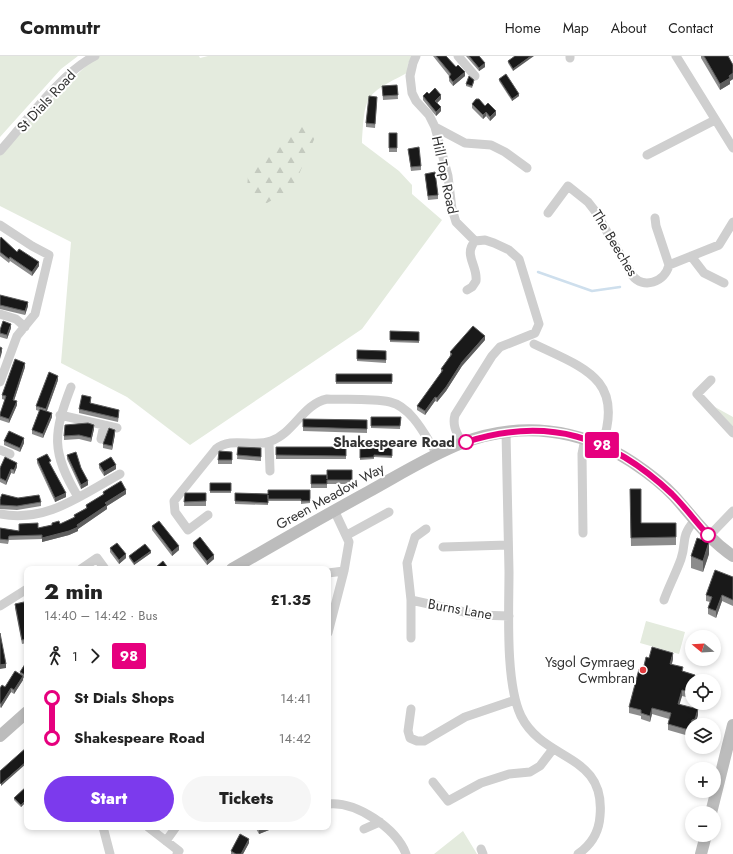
<!DOCTYPE html>
<html lang="en">
<head>
<meta charset="utf-8">
<style>
	:root { --surface:#fff; --page:#f6f6f6; --text:#222; --muted:#767676; --line:#e0e0e0; --accent:#7c3aed }
	body { margin:0; font-family:Jost,sans-serif; background:var(--page); color:var(--text); height:100vh; display:flex; flex-direction:column; font-size:15px; white-space:nowrap }
	* { box-sizing:border-box; margin:0 }
	p { font-size:13px; color:var(--muted) }
	.icon { flex:none; width:22px; height:22px; fill:none; stroke:currentColor; stroke-width:2; stroke-linecap:round; stroke-linejoin:round }
	.map { position:relative; flex:1; overflow:hidden }
	.panel { position:absolute; left:24px; top:510px; width:307px; height:264px; display:flex; flex-direction:column; background:var(--surface); border-radius:8px; box-shadow:0 2px 6px #0003 }
	.panel>* { flex:none }
	.badge { padding:0 8px; border-radius:3px; font-size:14px; line-height:26px }
	.needle { width:26px; rotate:288deg }
	.tools { position:absolute; left:685px; top:574px; display:grid; gap:8px }
	.tools a { display:grid; place-items:center; width:36px; height:36px; border-radius:50%; background:var(--surface); box-shadow:0 2px 6px #0003; font-size:20px }
	.map>.badge { position:absolute; translate:-50% -50%; box-shadow:0 0 0 2px #fff }
	.legs { display:flex; align-items:center; gap:6px; height:44px; padding:0 20px; font-size:13px }
	.legs p { margin-inline-start:auto }
	.summary { display:flex; align-items:center; justify-content:space-between; height:68px; padding:0 20px }
	h1 { font-size:22px; font-weight:800; line-height:30px }
	.action { display:flex; gap:8px; margin-top:auto; padding:8px 20px }
	.action a { flex:1; height:46px; border-radius:24px; background:var(--accent); color:#fff; font-size:16px; font-weight:800; line-height:46px; text-align:center }
	.action a+a { background:var(--page); color:var(--text) }
	ul { padding:0 20px; list-style:none }
	li { display:flex; align-items:center; gap:14px; height:40px; font-size:15px }
	li i { display:grid; place-items:center; width:6px; height:100%; margin:0 5px; background:currentColor }
	li i::after { content:''; width:10px; height:10px; margin:-5px; border:3px solid; border-radius:50%; background:var(--surface) }
	li p { margin-inline-start:auto }
	li:first-child i { background:linear-gradient(#0000 50%,currentColor 0) }
	li:last-child i { background:linear-gradient(currentColor 50%,#0000 0) }
	header { display:flex; align-items:center; gap:24px; box-sizing:border-box; height:56px; padding:0 20px; background:var(--surface); border-bottom:1px solid var(--line) }
	header strong { font-size:19px }
	nav { display:flex; gap:22px; margin-inline-start:auto; font-size:14px }
	.map>svg:first-child { display:block }
	.grass { fill:#e4ebde }
	.forest { fill:url(#forest-firs) }
	.lines { fill:none; stroke-linecap:round; stroke-linejoin:round }
	.stream { stroke:#cedfed; stroke-width:2.5 }
	.street { stroke:#cfcfcf; stroke-width:9 }
	.secondary { stroke:#bcbcbc; stroke-width:12 }
	.wall { fill:#8c8c8c }
	.shaded-wall { fill:#5e5e5e }
	.building { fill:#191919; stroke:#5e5e5e }
	.line-1-casing { stroke:#fff; stroke-width:9 }
	.line-1 { stroke:#e6007e; stroke-width:6 }
	.stop-1-dot { fill:#fff; stroke:#e6007e; stroke-width:2 }
	.poi-dot { fill:#e23b3e; stroke:#fff; stroke-width:1.5 }
	.labels { text-anchor:middle; dominant-baseline:central; stroke-width:4; stroke-linejoin:round; paint-order:stroke }
	.street-label { font-size:14px; fill:#323232; stroke:#fff }
	.stop-label { font-size:14px; font-weight:bold; fill:#323232; stroke:#fff; text-anchor:end }
	.poi-label { font-size:14px; fill:#323232; stroke:#fff; text-anchor:end }
</style>
</head>
<body>
<header>
<strong>Commutr</strong>
<nav><a>Home</a><a>Map</a><a>About</a><a>Contact</a></nav>
</header>
<div class="map">
<svg width="733" height="798" viewBox="0 0 733 798">
	<defs>
		<pattern id="forest-firs" width="22" height="20" patternUnits="userSpaceOnUse"><rect width="22" height="20" fill="#e4ebde"/><path d="M5 1l3.5 6h-7zM16 11l3.5 6h-7z" fill="#c4cabf"/></pattern>
	</defs>
	<rect width="100%" height="100%" fill="#fff"/>
	<path class="grass" d="M0,0H78L61,13L0,81Z
		M99,0H199L200,2L208,0H412L408,8L407,17C364,39 365,39 362,87L399,115L412,129V138L442,164L362,273L190,389L127,341L61,307L71,186L0,150V99L50,45L91,5Z
		M715,351L733,361V371Z
		M646,565L685,576L679,598L640,587Z
		M463,775L477,798H434Z"/>
	<path class="forest" d="M299,67L313,69L316,79L293,132L267,147L253,145L247,133L248,119L259,101L272,94Z"/>
	<g class="lines">
		<path class="stream" d="M538,216L592,235L620,231"/>
		<path class="street" d="M416,0L413,7L410,20L412,37L416,45L429,59L435,71L448,120L452,153L456,166L475,185L485,184L494,187L509,194L519,203L539,268L535,277L500,291L492,300L455,359C452,370 457,377 462,387
			M458,0L475,20
			M570,0V2
			M676,0L733,92
			M435,71L465,87L491,89L505,96L527,112
			M0,95C25,67 62,16 95,0
			M647,99L715,64
			M548,157L568,130L588,146L595,155L632,219C643,234 665,226 669,209
			M655,162L656,170L669,209L719,189L733,166
			M0,169L32,190L49,199L35,258L17,280L0,326
			M691,200L704,217L724,227
			M467,234L472,231L476,225C478,210 463,199 475,185
			M0,258L16,263L25,271
			M534,288C584,312 625,323 602,389
			M711,324L697,338L733,377
			M71,331C53,378 51,396 78,441
			M60,359L117,372
			M506,376C507,423 508,469 509,516C509,553 505,627 521,660C544,706 606,697 600,760C599,776 591,789 578,798
			M101,383L104,369
			M269,386L270,415
			M0,394L10,398
			M0,458C47,467 81,439 120,418
			M208,459L188,474L175,456L174,445L216,393C231,380 254,392 271,385C294,377 303,348 327,343C347,344 370,342 390,346C412,351 426,381 437,398
			M426,473L415,481L407,507L411,544L478,559L509,560
			M583,477L582,398L585,383
			M347,479L389,456
			M709,480L733,455
			M443,491L508,489
			M81,513L97,502L105,513
			M328,517L344,515
			M664,544C669,530 676,517 681,503C687,485 680,482 694,465
			M0,550L27,533
			M328,577L344,515L349,486L334,454
			M411,582V544
			M411,653L408,675L410,682L417,685H424L465,661L515,644
			M433,726L448,745L481,727L509,718L530,716L540,710L553,693
			M328,748C356,745 396,772 406,798
			M103,771L110,798
			M148,771L179,795L177,798
			M364,773L380,766
			M166,785L176,771
			M481,793L483,798"/>
		<path class="secondary" d="M232,513C277,487 322,461 368,436C399,419 429,400 462,387C520,365 580,372 632,406C647,416 662,427 674,440C693,461 709,484 733,500
			M0,680L27,656
			M711,757L733,669
			M701,798L706,779"/>
	</g>
	<path class="wall" d="M433,0H446L465,20L453,30L449,25V20Z
		M466,0H479L485,11L479,15Z
		M515,0L513,15L508,7V5Z
		M701,0H728L733,9V23L730,25V28L720,34L701,2Z
		M499,23L519,40L512,45L499,25Z
		M474,26L472,32L466,30V28Z
		M397,29L398,43L383,44L382,30Z
		M429,38L441,43L437,47L441,55L436,60L423,44V40Z
		M377,45L375,72L366,71V67Z
		M472,48L496,59L490,65L486,60L483,63L472,52Z
		M389,77H397V96H389Z
		M408,93L421,110V114L411,115Z
		M425,118L438,139V143L428,144Z
		M0,183L17,196L39,210L32,220L10,205L9,207L0,200Z
		M0,239L28,250L25,259L0,253Z
		M11,272L7,283L0,281V274Z
		M419,276V287L390,286V284Z
		M485,284L462,310L446,335L437,346L435,345L425,359L417,354V350L441,317V313L450,300V296Z
		M357,294L386,295V307L357,305Z
		M25,311L14,344L17,349L9,367L0,364V358L5,344L2,343V339Z
		M336,318H392V328H336Z
		M58,324L47,355L52,361L43,382L32,378V374L39,355L36,354V350Z
		M91,345V347L119,358L118,366L79,357V353Z
		M371,361H401L400,373L371,372Z
		M303,363L367,364V377L303,375Z
		M94,373L91,386L79,383L64,384V380Z
		M115,378L112,394L103,392V388Z
		M4,385L24,387L20,396L4,389Z
		M238,391L261,392V405L237,403Z
		M276,391H346V403H276Z
		M392,391V402L374,401V403L360,404V393Z
		M232,396V408H218V404Z
		M67,399L81,412L88,429L81,433L67,403Z
		M37,403L51,409L50,410L66,441L55,446L37,407Z
		M99,408L116,413L104,420L99,412Z
		M17,411L14,418L11,417L6,429L0,426V412Z
		M352,414V428H327V432H311V419H327Z
		M210,427H231V437H210Z
		M630,433L641,467H676V489L631,490Z
		M310,434V447L301,448V445H268V443V449L235,448V437L268,438Z
		M103,436L126,438L107,450V453L78,473V475L69,479L42,486V483L9,484L8,488L0,487V472L19,475L38,472L52,469V467L60,468L74,462V459L86,452V449L103,439Z
		M185,437H206V450H184Z
		M0,442H18L41,446V450L17,454L0,453Z
		M152,470L179,494L172,500L152,474Z
		M193,487L214,503L207,509L193,491Z
		M110,492L126,502L119,508L110,496Z
		M151,497L134,509L129,502V500Z
		M709,498L703,516L691,512V500Z
		M733,521V550L722,545L716,562L708,558V552L710,546L706,545V539Z
		M15,548L27,562V587L22,588L15,552Z
		M649,602L673,603L672,608L683,615L695,619V625H692L690,642L682,640L679,648L698,659L695,669H692L689,680L668,674V668L669,663L652,658L650,666L641,663V660L629,657V651L643,614Z
		M27,605V624L23,622V624L14,638L11,636L1,652L0,651V632L5,631L20,619V616Z
		M27,730V745L21,751L14,744V742Z
		M255,771H274V772L259,778Z
		M249,787L243,798H231V795Z"/>
	<path class="shaded-wall" d="M531,0H534L513,15V13Z
		M485,7V11L479,15V12Z
		M465,16V20L453,30V26Z
		M733,17V23L730,25V28L720,34V28L729,20Z
		M519,38V40L512,45V43Z
		M441,39V43L435,49V45Z
		M441,51V55L436,60V56Z
		M496,55V59L490,65V61Z
		M486,56V60L483,63V59Z
		M39,206V210L32,220V216Z
		M28,246V250L25,259V255Z
		M11,268V272L7,283V279Z
		M485,280V284L462,310L446,335L437,346V342L462,306Z
		M2,292V296L0,303V299Z
		M25,307V311L13,348V344Z
		M58,320V324L46,357V353Z
		M435,341V345L425,359V355Z
		M17,345V349L9,367V363Z
		M52,357V361L43,382V378Z
		M94,369V373L91,386V382Z
		M115,374V378L112,394V390Z
		M24,382V387L20,396V392Z
		M17,407V411L14,418V414Z
		M116,409V413L104,420V416Z
		M11,413V417L6,429V425Z
		M88,425V429L81,433V429Z
		M126,434V438L107,450V453L78,473V475L69,479L42,486V482L77,469L105,447Z
		M66,437V441L55,446V442Z
		M709,486V498L703,516V505Z
		M179,490V494L172,500V496Z
		M151,495V497L134,509V507Z
		M126,498V502L119,508V504Z
		M214,499V503L207,509V505Z
		M722,539V545L716,562V555Z
		M673,597V603L670,614V608Z
		M6,608V612L0,613V609Z
		M23,620V624L14,638V634Z
		M692,628V634L690,642V636Z
		M11,632V636L1,652V648Z
		M682,634V640L678,654V648Z
		M652,652V658L650,666V660Z
		M698,653V659L695,669H692L689,680V674L692,664Z
		M27,705V707L1,730V728Z
		M27,743V745L21,751V749Z
		M266,771H274V772L259,778V774Z
		M249,783V787L243,798H241Z"/>
	<path class="building" d="M436,0H446L456,11L458,9L465,16L453,26L449,21L451,18Z
		M469,0H479L485,7L479,12Z
		M515,0H531L513,13L508,5Z
		M704,0H728L733,9V17L729,20L730,22L720,28Z
		M506,18L519,38L512,43L499,23Z
		M469,20L474,24L472,30L466,28Z
		M397,29L398,39L383,40L382,30Z
		M435,32L441,39L435,45L441,51L436,56L423,40L427,36L429,38Z
		M369,40L377,41L375,68L366,67Z
		M476,43H479L485,50L488,47L496,55L490,61L486,56L483,59L472,48Z
		M389,77H397V92H389Z
		M419,91L421,110L411,111L408,93Z
		M435,116L438,139L428,140L425,118Z
		M1,181L17,196L19,193L39,206L32,216L10,201L9,203L0,196V183Z
		M0,239L28,246L25,255L0,249Z
		M3,265L11,268L7,279L0,277V274Z
		M473,270L485,280L462,306L446,331L437,342L435,341L425,355L417,350L443,314L441,313L452,298L450,296Z
		M390,275L419,276V285L390,284Z
		M0,291L2,292L0,299Z
		M357,294L386,295V304L357,303Z
		M15,303L25,307L13,344L17,345L9,363L0,360V358L6,340L2,339Z
		M49,316L58,320L46,353L36,350Z
		M336,318H392V326H336Z
		M82,339L91,341L90,347L119,354L118,362L79,353Z
		M40,353L52,357L43,378L32,374Z
		M371,361H401L400,370H371Z
		M303,363L367,364V373L303,371Z
		M88,367L94,369L91,382L79,379L64,380L65,369Z
		M109,372L115,374L112,390L103,388Z
		M9,375L24,382L20,392L4,385Z
		M238,391L261,392V401L237,399Z
		M276,391H346V400L276,399Z
		M392,391V400L374,399V401L360,402V393Z
		M219,395L232,396V404H218Z
		M76,396L81,412L88,425L81,429L67,399Z
		M47,398L51,405L49,406L66,437L55,442L37,403Z
		M5,401L17,407L14,414L11,413L6,425L0,422V412Z
		M111,401L116,409L104,416L99,408Z
		M327,414H352V424H327V428H311V419H327V423Z
		M121,425L126,434L105,447L107,449L77,469L78,471L69,475L42,482V479L9,480L8,484L0,483V472L19,475V468L38,467V472L52,469V467L59,465L60,468L75,461L74,459L87,452L86,449L104,438L103,436Z
		M210,427H231V435H210Z
		M630,433H641V467H676V481L631,482Z
		M268,434H310V445H301V443H268V439V447L235,445V437L268,438Z
		M185,437H206V445L184,446Z
		M2,438L18,442L39,439L41,446L17,450L0,449V442V443Z
		M159,465L179,490L172,496L152,470Z
		M200,481L214,499L207,505L193,487Z
		M697,482L709,486L703,505L691,500Z
		M117,487L126,498L119,504L110,492Z
		M145,488L151,495L134,507L129,500Z
		M163,505L169,513H157L156,511Z
		M715,514L733,521V544L722,539L716,555L708,552L712,541L706,539Z
		M24,546L27,562V583L22,584L15,548Z
		M0,577L6,608L0,609Z
		M652,591L673,597L670,608L683,611L682,615L695,619L693,625H692V628L690,636L682,634L678,648L698,653L695,663L692,664L689,674L668,668L671,657L652,652L650,660L641,657V654L629,651L639,613L643,614L646,601L649,602Z
		M27,605V620L20,616Z
		M15,615L23,620L14,634L11,632L1,648L0,647V632L2,629L5,631Z
		M27,691V705L1,728L0,727V715Z
		M27,730V743L21,749L14,742Z
		M257,771H266L259,774Z
		M240,778L249,783L241,798H236L231,795Z"/>
	<g class="lines">
		<g class="line-1-casing">
			<path id="line-1" d="M466,386C547,360 611,380 672,438C685,451 696,466 708,479"/>
		</g>
		<use href="#line-1" class="line-1"/>
	</g>
	<g class="stop-1-dot">
		<circle cx="466" cy="386" r="7"/>
		<circle cx="708" cy="479" r="7"/>
	</g>
	<circle class="poi-dot" cx="643" cy="614" r="4"/>
	<g class="labels">
		<g class="street-label">
			<text transform="translate(46 45) rotate(-47)">St Dials Road</text>
			<text transform="translate(445 119) rotate(78)">Hill Top Road</text>
			<text transform="translate(615 187) rotate(59)">The Beeches</text>
			<text transform="translate(330 440) rotate(-29)">Green Meadow Way</text>
			<text transform="translate(460 553) rotate(10)">Burns Lane</text>
		</g>
		<g class="stop-label">
			<text x="455" y="386">Shakespeare Road</text>
		</g>
		<g class="poi-label">
			<text x="635" y="606">Ysgol Gymraeg<tspan x="635" dy="16">Cwmbran</tspan></text>
		</g>
	</g>
</svg>
<div class="tools">
<a><svg class="needle" viewBox="-14 -14 28 28"><path d="M0-13l5 13h-10z" fill="#e53935"/><path d="M0 13l5-13h-10z" fill="#767676"/></svg></a>
<a><svg class="icon" aria-label="locate" viewBox="0 0 24 24"><circle cx="12" cy="12" r="6"/><path d="M12 2v4M12 18v4M2 12h4M18 12h4"/></svg></a>
<a><svg class="icon" aria-label="layers" viewBox="0 0 24 24"><path d="M12 4l9 5-9 5-9-5zM3 14l9 5 9-5"/></svg></a>
<a>+</a>
<a>−</a>
</div>
<b class="badge" style="left:602px;top:389px;background:#e6007e;color:#fff">98</b>
<section class="panel">
<div class="summary"><div><h1>2 min</h1><p>14:40 – 14:42 · Bus</p></div><b>£1.35</b></div>
<div class="legs"><svg class="icon" aria-label="walk" viewBox="0 0 24 24"><circle cx="13" cy="4" r="2"/><path d="M13 8l-2 6 4 7M11 14l-3 7M7 12l3-4h3l4 4"/></svg>1<svg class="icon" aria-label="forward" viewBox="0 0 24 24"><path d="M9 5l7 7-7 7"/></svg><b class="badge" style="background:#e6007e;color:#fff">98</b></div>
<ul>
<li><i style="color:#e6007e"></i><b>St Dials Shops</b><p>14:41</p></li>
<li><i style="color:#e6007e"></i><b>Shakespeare Road</b><p>14:42</p></li>
</ul>
<div class="action"><a>Start</a><a>Tickets</a></div>
</section>
</div>
</body>
</html>
